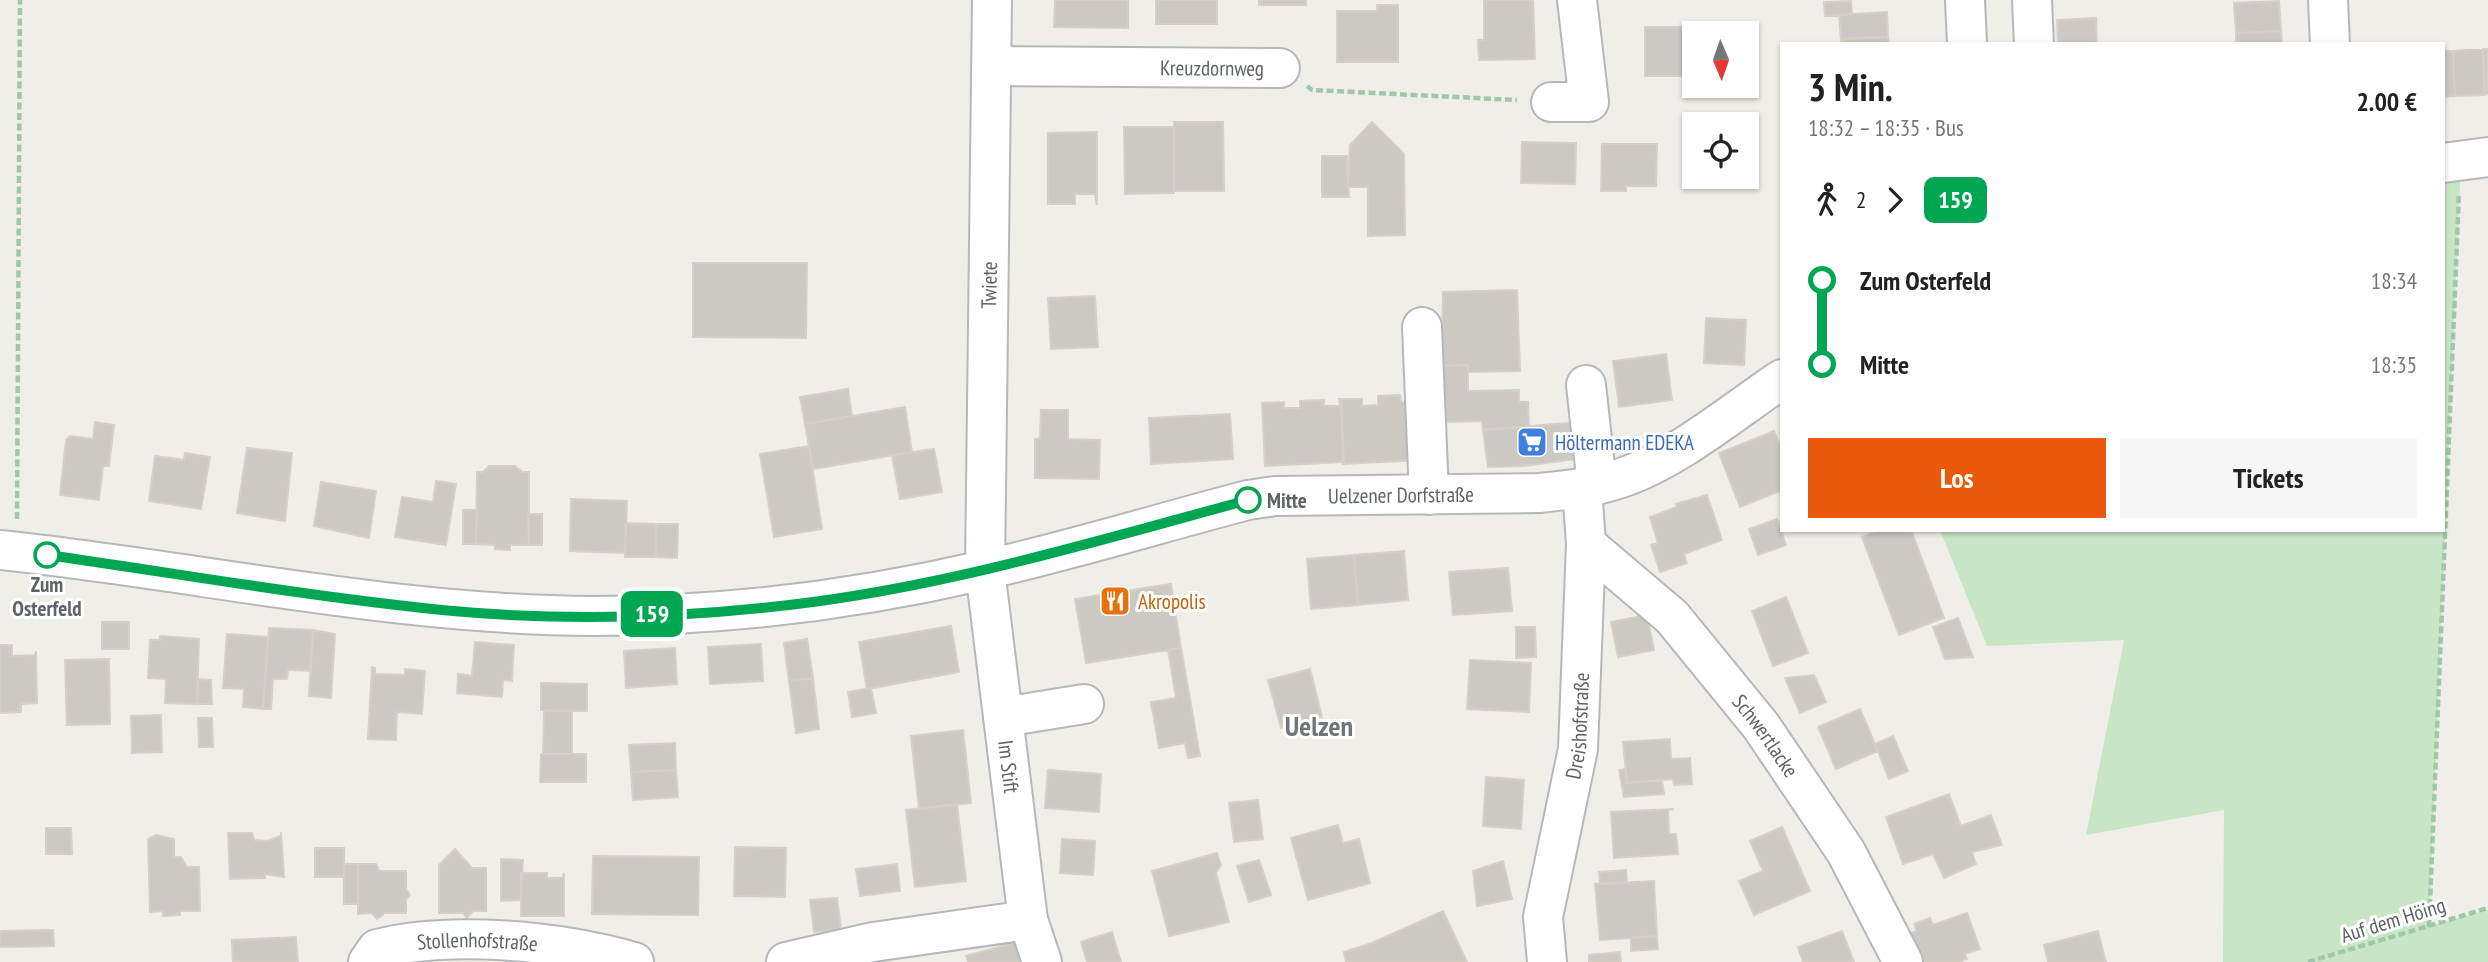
<!DOCTYPE html>
<html lang="de">
<head>
<meta charset="utf-8">
<style>
	:root { --surface:#fff; --page:#f6f6f6; --text:#222; --muted:#767676; --accent:#ea580c }
	body { margin:0; font-family:"PT Sans Narrow",sans-serif; background:var(--page); color:var(--text); height:100vh; display:flex; flex-direction:column; font-size:26px; white-space:nowrap }
	* { box-sizing:border-box; margin:0 }
	p { font-size:23px; color:var(--muted) }
	.icon { flex:none; width:38px; height:38px; fill:none; stroke:currentColor; stroke-width:2; stroke-linecap:round; stroke-linejoin:round }
	.map { position:relative; flex:1; overflow:hidden }
	.drawer { position:absolute; left:1780px; top:42px; width:665px; height:490px; display:flex; flex-direction:column; background:var(--surface); border-radius:0px; box-shadow:0 2px 5px #0004 }
	.drawer>* { flex:none }
	.badge { padding:0 14px; border-radius:10px; font-size:24px; line-height:46px }
	.needle { width:46px; rotate:178deg }
	.fabs { position:absolute; left:1682px; top:21px; display:grid; gap:14px }
	.fabs a { display:grid; place-items:center; width:77px; height:77px; border-radius:0px; background:var(--surface); box-shadow:0 2px 5px #0004; font-size:35px }
	.map>.badge { position:absolute; translate:-50% -50%; box-shadow:0 0 0 4px #fff }
	.legs { display:flex; align-items:center; gap:10px; height:77px; padding:0 28px; font-size:23px }
	.legs p { margin-inline-start:auto }
	.summary { display:flex; align-items:center; justify-content:space-between; height:119px; padding:0 28px }
	h1 { font-size:38px; font-weight:700; line-height:52px }
	.button { display:flex; gap:14px; margin-top:auto; padding:14px 28px }
	.button a { flex:1; height:80px; border-radius:0px; background:var(--accent); color:#fff; font-size:28px; font-weight:700; line-height:80px; text-align:center }
	.button a+a { background:var(--page); color:var(--text) }
	ul { padding:0 28px; list-style:none }
	li { display:flex; align-items:center; gap:24px; height:84px; font-size:26px }
	li i { display:grid; place-items:center; width:10px; height:100%; margin:0 9px; background:currentColor }
	li i::after { content:''; width:18px; height:18px; margin:-9px; border:5px solid; border-radius:50%; background:var(--surface) }
	li p { margin-inline-start:auto }
	li:first-child i { background:linear-gradient(#0000 50%,currentColor 0) }
	li:last-child i { background:linear-gradient(currentColor 50%,#0000 0) }
	.map>svg:first-child { display:block }
	.green { fill:#c8e6c6 }
	.building { fill:#ccc9c4; stroke:#d5d0c6; stroke-width:2 }
	.lines { fill:none; stroke-linecap:round; stroke-linejoin:round }
	.minor-casing { stroke:#b5b8bb; stroke-width:42 }
	.path { stroke:#a0c7a9; stroke-width:4.5; stroke-dasharray:7 3.5; stroke-linecap:butt }
	.minor { stroke:#fff; stroke-width:38 }
	.line-1-casing { stroke:#fff; stroke-width:16 }
	.line-1 { stroke:#00a651; stroke-width:10 }
	.stop-1-dot { fill:#fff; stroke:#00a651; stroke-width:3.5 }
	.labels { text-anchor:middle; dominant-baseline:central; stroke-width:6; stroke-linejoin:round; paint-order:stroke }
	.street-label { font-size:21px; fill:#5f6367; stroke:#fff }
	.shop-label { font-size:21px; fill:#366cbe; stroke:#fff; text-anchor:start }
	.stop-label { font-size:21px; font-weight:bold; fill:#5f6367; stroke:#fff; text-anchor:start }
	.food-label { font-size:21px; fill:#c56008; stroke:#fff; text-anchor:start }
	.district-label { font-size:28px; font-weight:bold; fill:#707579; stroke:#fff }
</style>
</head>
<body>
<div class="map">
<svg width="2488" height="962" viewBox="0 0 2488 962">
	<rect width="100%" height="100%" fill="#f0eee8"/>
	<path class="green" d="M2461,161L2429,926L2488,910V962H2223L2224,810L2086,835L2124,640L1987,646L1940,530H2443V163Z"/>
	<path class="building" d="M1055,0H1128V28L1054,27Z
		M1156,0H1217V24H1156Z
		M1259,0H1306V5H1259Z
		M1484,0H1533L1535,59L1479,60L1478,40H1484Z
		M1851,1L1852,14L1825,16L1824,2Z
		M2279,1L2281,31L2236,33L2234,3Z
		M1377,5H1398V62H1337V11H1377Z
		M1887,12L1888,37L1841,39L1839,15Z
		M2096,18L2097,44H2058L2057,20Z
		M1645,27H1686V76H1645Z
		M2281,31L2282,44H2236V33Z
		M1888,37L1889,44H1841V39Z
		M2483,49L2485,95L2455,96L2453,51Z
		M2483,49H2488V94L2485,95Z
		M2443,51H2453L2455,96L2443,97Z
		M1688,115H1725V124H1694V161H1688Z
		M1174,122H1223L1224,191H1174Z
		M1372,122L1404,154L1405,235L1368,236V187H1348L1350,145Z
		M1124,127H1174V193L1125,194Z
		M1097,132V205L1095,194H1075V204H1048V133Z
		M1522,142L1576,143L1575,184L1521,183Z
		M1602,144H1657L1656,186H1626V191H1601Z
		M1322,156H1347L1349,197H1322Z
		M693,263H807L806,338L693,337Z
		M1517,290L1520,371L1468,372V365L1442,366L1443,292Z
		M1095,296L1098,347L1051,349L1048,298Z
		M1706,318L1746,320L1744,365L1704,363Z
		M1666,354L1672,400L1619,407L1613,361Z
		M1468,365V391L1519,390V402H1528L1529,427L1483,430L1482,421L1442,422V366Z
		M848,389L852,416L805,424L800,397Z
		M1400,395L1401,402L1416,401L1421,460L1343,464L1341,399H1362V406L1378,405V396Z
		M1339,399H1341L1344,462L1265,466L1262,403L1284,402V408H1300V401L1324,400V406H1340Z
		M905,407L912,452L813,469L805,424Z
		M1041,410H1068V439L1100,440L1099,479L1035,478V439L1040,438Z
		M1230,414L1233,459L1151,464L1149,418Z
		M95,422L114,425L109,466H103L99,500L60,495L66,440L70,436L93,439Z
		M1580,422L1584,458L1524,466L1488,467L1483,430Z
		M1774,431L1782,451V490L1740,507L1719,453Z
		M809,446L822,529L774,537L760,454Z
		M247,448L292,453L285,521L237,513Z
		M934,449L942,492L900,499L892,455Z
		M185,453L210,457L201,509L149,501L155,456L184,460Z
		M489,466H515L522,472H529V545H510V550L495,549V545L476,544L477,472H483Z
		M436,481L456,484L446,545L395,537L402,497L433,502Z
		M321,482L376,491L369,538L314,526Z
		M1707,495L1722,540L1684,554L1687,563L1660,572L1651,545L1658,543L1650,517L1677,507L1676,504Z
		M571,499L627,501L625,553L570,551Z
		M463,510H477L476,544H463Z
		M528,514H542V545H529Z
		M1777,519L1786,545L1758,555L1749,529Z
		M626,523L656,524V557H625Z
		M656,524H678L677,558L656,557Z
		M1880,530H1911L1944,618L1899,635L1862,537Z
		M1404,551L1408,600L1358,605L1354,555Z
		M1354,555L1358,605L1311,609L1307,559Z
		M1508,568L1512,611L1453,615L1449,572Z
		M1171,584L1181,648L1086,663L1075,599Z
		M1786,597L1808,653L1773,666L1752,611Z
		M1647,615L1654,650L1618,657L1611,622Z
		M1958,618L1973,657L1945,659L1933,627Z
		M102,622H129V649H102Z
		M951,626L959,672L867,689L859,642Z
		M1516,627H1535L1536,657L1516,658Z
		M269,628L313,630L310,671L288,670L287,679H273L271,709H263Z
		M313,630L335,634L331,698L309,696Z
		M227,634L268,637L263,709L243,707L244,689L223,688Z
		M160,636L199,639L197,704L165,703L166,679L148,678L150,640H160Z
		M807,639L813,678L789,681L784,643Z
		M475,642L514,645L512,681L503,680L502,697L457,693L458,674L472,676Z
		M761,644L763,681L710,684L708,647Z
		M0,645H12V656L35,655L36,651L37,703L21,704V712L0,713Z
		M675,648L677,684L626,688L624,651Z
		M1181,648L1200,756L1188,758L1185,743L1159,748L1151,702L1176,698L1168,650Z
		M109,659L110,724L67,725L65,660Z
		M1470,660L1531,663L1529,712L1467,709Z
		M372,667L375,668V674L405,675V669L425,671L422,714L397,712L396,740L368,739Z
		M1310,669L1322,717L1281,728L1268,680Z
		M1814,675L1826,702L1800,713L1785,678Z
		M813,678L819,729L796,733L789,681Z
		M198,679L211,680L212,704H197Z
		M541,683L587,684V711L541,710Z
		M871,688L876,713L852,717L848,692Z
		M1860,709L1878,751L1836,769L1818,727Z
		M544,711H572V754H543Z
		M161,715L162,752L132,753L131,716Z
		M198,718H212L213,747H199Z
		M963,730L971,803L919,809L911,736Z
		M1893,736L1908,771L1889,779L1875,744Z
		M1670,739L1671,759L1690,758L1692,784L1674,785L1673,779L1627,783L1623,742Z
		M675,743L676,770L631,772L629,745Z
		M541,754H586V782H540Z
		M1625,769L1627,783L1662,780L1664,794L1624,797L1619,770Z
		M676,770L678,797L633,800L631,772Z
		M1048,770L1101,774L1099,812L1045,808Z
		M1486,777L1524,780L1521,829L1483,826Z
		M1949,794L1961,826L1991,815L2002,845L1972,852L1976,864L1944,878L1933,854L1903,864L1886,817Z
		M1258,800L1263,839L1234,842L1229,803Z
		M957,804L966,881L915,887L906,810Z
		M1674,809L1668,810L1669,834H1676L1678,854L1614,858L1611,812Z
		M1338,825L1343,843L1359,839L1370,883L1308,900L1291,838Z
		M1782,827L1810,891L1754,915L1739,881L1763,871L1750,841Z
		M46,828H71L72,854H46Z
		M281,832L284,877L265,874V878L230,879L228,833H252L254,840L267,841L281,836Z
		M156,835L174,839V857H181L187,867H199L200,911H180V915L163,916V911L150,912L148,839Z
		M1062,839L1095,841L1093,875L1060,873Z
		M735,847L786,848L785,897L734,896Z
		M315,848H344V877H315Z
		M455,849L472,868H486V911H473L467,918L463,913H439V865Z
		M1217,853L1221,865L1216,873L1229,922L1169,936L1152,871Z
		M593,856L699,857L698,915L592,914Z
		M501,859L523,860L521,900L501,901Z
		M1259,860L1271,895L1249,902L1237,866Z
		M1503,861L1512,899L1477,906L1473,871Z
		M344,864H358V904H344Z
		M358,864H376L379,871H406V889L410,895L406,900V913H385L377,919L372,913L358,914Z
		M897,864L900,891L860,896L856,869Z
		M1626,870L1627,883L1600,884L1599,872Z
		M521,873H547V878H563L564,873V916H521Z
		M1654,881L1657,936L1600,940L1595,884Z
		M837,898L841,929L814,932L810,900Z
		M1443,911L1467,962H1346L1344,952L1372,943Z
		M1967,913L1980,949L1965,954L1967,959L1959,962H1913L1903,936L1917,931L1914,924L1930,918L1933,925Z
		M53,930L54,946L0,947V931Z
		M1842,931L1854,962H1803L1798,947Z
		M2098,931L2106,962H2048L2044,945Z
		M1112,932L1121,962H1087L1081,942Z
		M1657,936L1658,949L1631,951V938Z
		M296,937L298,962H233L232,940Z
		M1017,942L1023,962H968L966,956Z
		M1620,952L1621,962H1589V955Z"/>
	<g class="lines">
		<g class="minor-casing">
			<g id="minor">
				<path id="s1" d="M992,0L985,570L1028,920L1042,962"/>
				<path d="M1965,0L1967,44"/>
				<path d="M2032,0L2034,44"/>
				<path d="M2328,0L2330,44"/>
				<path id="s2" d="M992,66L1280,68"/>
				<path d="M1551,102H1589L1577,0"/>
				<path d="M2443,163L2488,157"/>
				<path d="M1422,327L1429,495"/>
				<path d="M1586,385L1597,485"/>
				<path id="s3" d="M1586,544L1672,617L1761,726L1846,852L1903,962"/>
				<path id="s4" d="M0,550C198,571 393,615 593,616C725,616 856,600 984,570C1072,550 1160,523 1248,500L1275,496L1539,493C1568,490 1596,487 1624,477C1678,458 1734,411 1782,379"/>
				<path d="M1003,717L1084,704"/>
				<path id="s5" d="M368,962L377,949C452,930 560,941 634,962"/>
				<path d="M786,962L873,942L1028,920"/>
				<path id="s6" d="M1547,962L1543,917L1578,749L1586,544L1582,488"/>
			</g>
		</g>
		<path class="path" d="M1307,86L1312,90L1517,100
			M17,519L20,0
			M2429,927L2459,193
			M2308,962L2488,908"/>
		<use href="#minor" class="minor"/>
	</g>
	<g class="lines">
		<g class="line-1-casing">
			<path id="line-1" d="M47,555C182,574 317,598 453,611C563,621 679,618 789,605C945,587 1097,541 1248,500"/>
		</g>
		<use href="#line-1" class="line-1"/>
	</g>
	<defs>
		<g id="supermarket-square" transform="scale(1.575)"><rect x="-9" y="-9" width="18" height="18" rx="4" fill="#3f7fe0" stroke="#fff"/><path d="M-6-5.5h2.5l.6 2H6L4.5 2H-2.5L-4.4-4H-6ZM-1.5 3.2a1.3 1.3 0 1 0 .1 0ZM3 3.2a1.3 1.3 0 1 0 .1 0Z" fill="#fff"/></g>
		<g id="restaurant-square" transform="scale(1.575)"><rect x="-9" y="-9" width="18" height="18" rx="4" fill="#e8710a" stroke="#fff"/><path d="M-5-6h1v4h1v-4h1v4h1v-4h1v5L-1.5 .5V6h-2V.5L-5-1ZM5-6V6H3V1.5H1.5Q1.5-4 5-6Z" fill="#fff"/></g>
	</defs>
	<g fill-rule="evenodd">
		<use href="#supermarket-square" x="1532" y="442"/>
		<use href="#restaurant-square" x="1115" y="601"/>
	</g>
	<g class="stop-1-dot">
		<circle cx="1248" cy="500" r="12"/>
		<circle cx="47" cy="555" r="12"/>
	</g>
	<g class="labels">
		<g class="street-label">
			<text stroke="none"><textPath href="#s2" startOffset="220">Kreuzdornweg</textPath></text>
			<text transform="translate(989 285) rotate(-89)">Twiete</text>
			<text stroke="none"><textPath href="#s4" startOffset="1418">Uelzener Dorfstraße</textPath></text>
			<text stroke="none"><textPath href="#s6" startOffset="240">Dreishofstraße</textPath></text>
			<text stroke="none"><textPath href="#s3" startOffset="264">Schwertlacke</textPath></text>
			<text stroke="none"><textPath href="#s1" startOffset="768">Im Stift</textPath></text>
			<text transform="translate(2393 920) rotate(-17)">Auf dem Höing</text>
			<text stroke="none"><textPath href="#s5" startOffset="117">Stollenhofstraße</textPath></text>
		</g>
		<g class="shop-label">
			<text x="1555" y="442">Höltermann EDEKA</text>
		</g>
		<g class="stop-label">
			<text x="1267" y="500">Mitte</text>
			<text x="47" y="584" text-anchor="middle">Zum<tspan x="47" dy="24">Osterfeld</tspan></text>
		</g>
		<g class="food-label">
			<text x="1138" y="601">Akropolis</text>
		</g>
		<g class="district-label">
			<text x="1319" y="725">Uelzen</text>
		</g>
	</g>
</svg>
<div class="fabs">
<a><svg class="needle" viewBox="-14 -14 28 28"><path d="M0-13l5 13h-10z" fill="#e53935"/><path d="M0 13l5-13h-10z" fill="#767676"/></svg></a>
<a><svg class="icon" aria-label="locate" viewBox="0 0 24 24"><circle cx="12" cy="12" r="6"/><path d="M12 2v4M12 18v4M2 12h4M18 12h4"/></svg></a>
</div>
<b class="badge" style="left:652px;top:614px;background:#00a651;color:#fff">159</b>
<section class="drawer">
<div class="summary"><div><h1>3 Min.</h1><p>18:32 – 18:35 · Bus</p></div><b>2.00 €</b></div>
<div class="legs"><svg class="icon" aria-label="walk" viewBox="0 0 24 24"><circle cx="13" cy="4" r="2"/><path d="M13 8l-2 6 4 7M11 14l-3 7M7 12l3-4h3l4 4"/></svg>2<svg class="icon" aria-label="forward" viewBox="0 0 24 24"><path d="M9 5l7 7-7 7"/></svg><b class="badge" style="background:#00a651;color:#fff">159</b></div>
<ul>
<li><i style="color:#00a651"></i><b>Zum Osterfeld</b><p>18:34</p></li>
<li><i style="color:#00a651"></i><b>Mitte</b><p>18:35</p></li>
</ul>
<div class="button"><a>Los</a><a>Tickets</a></div>
</section>
</div>
</body>
</html>
